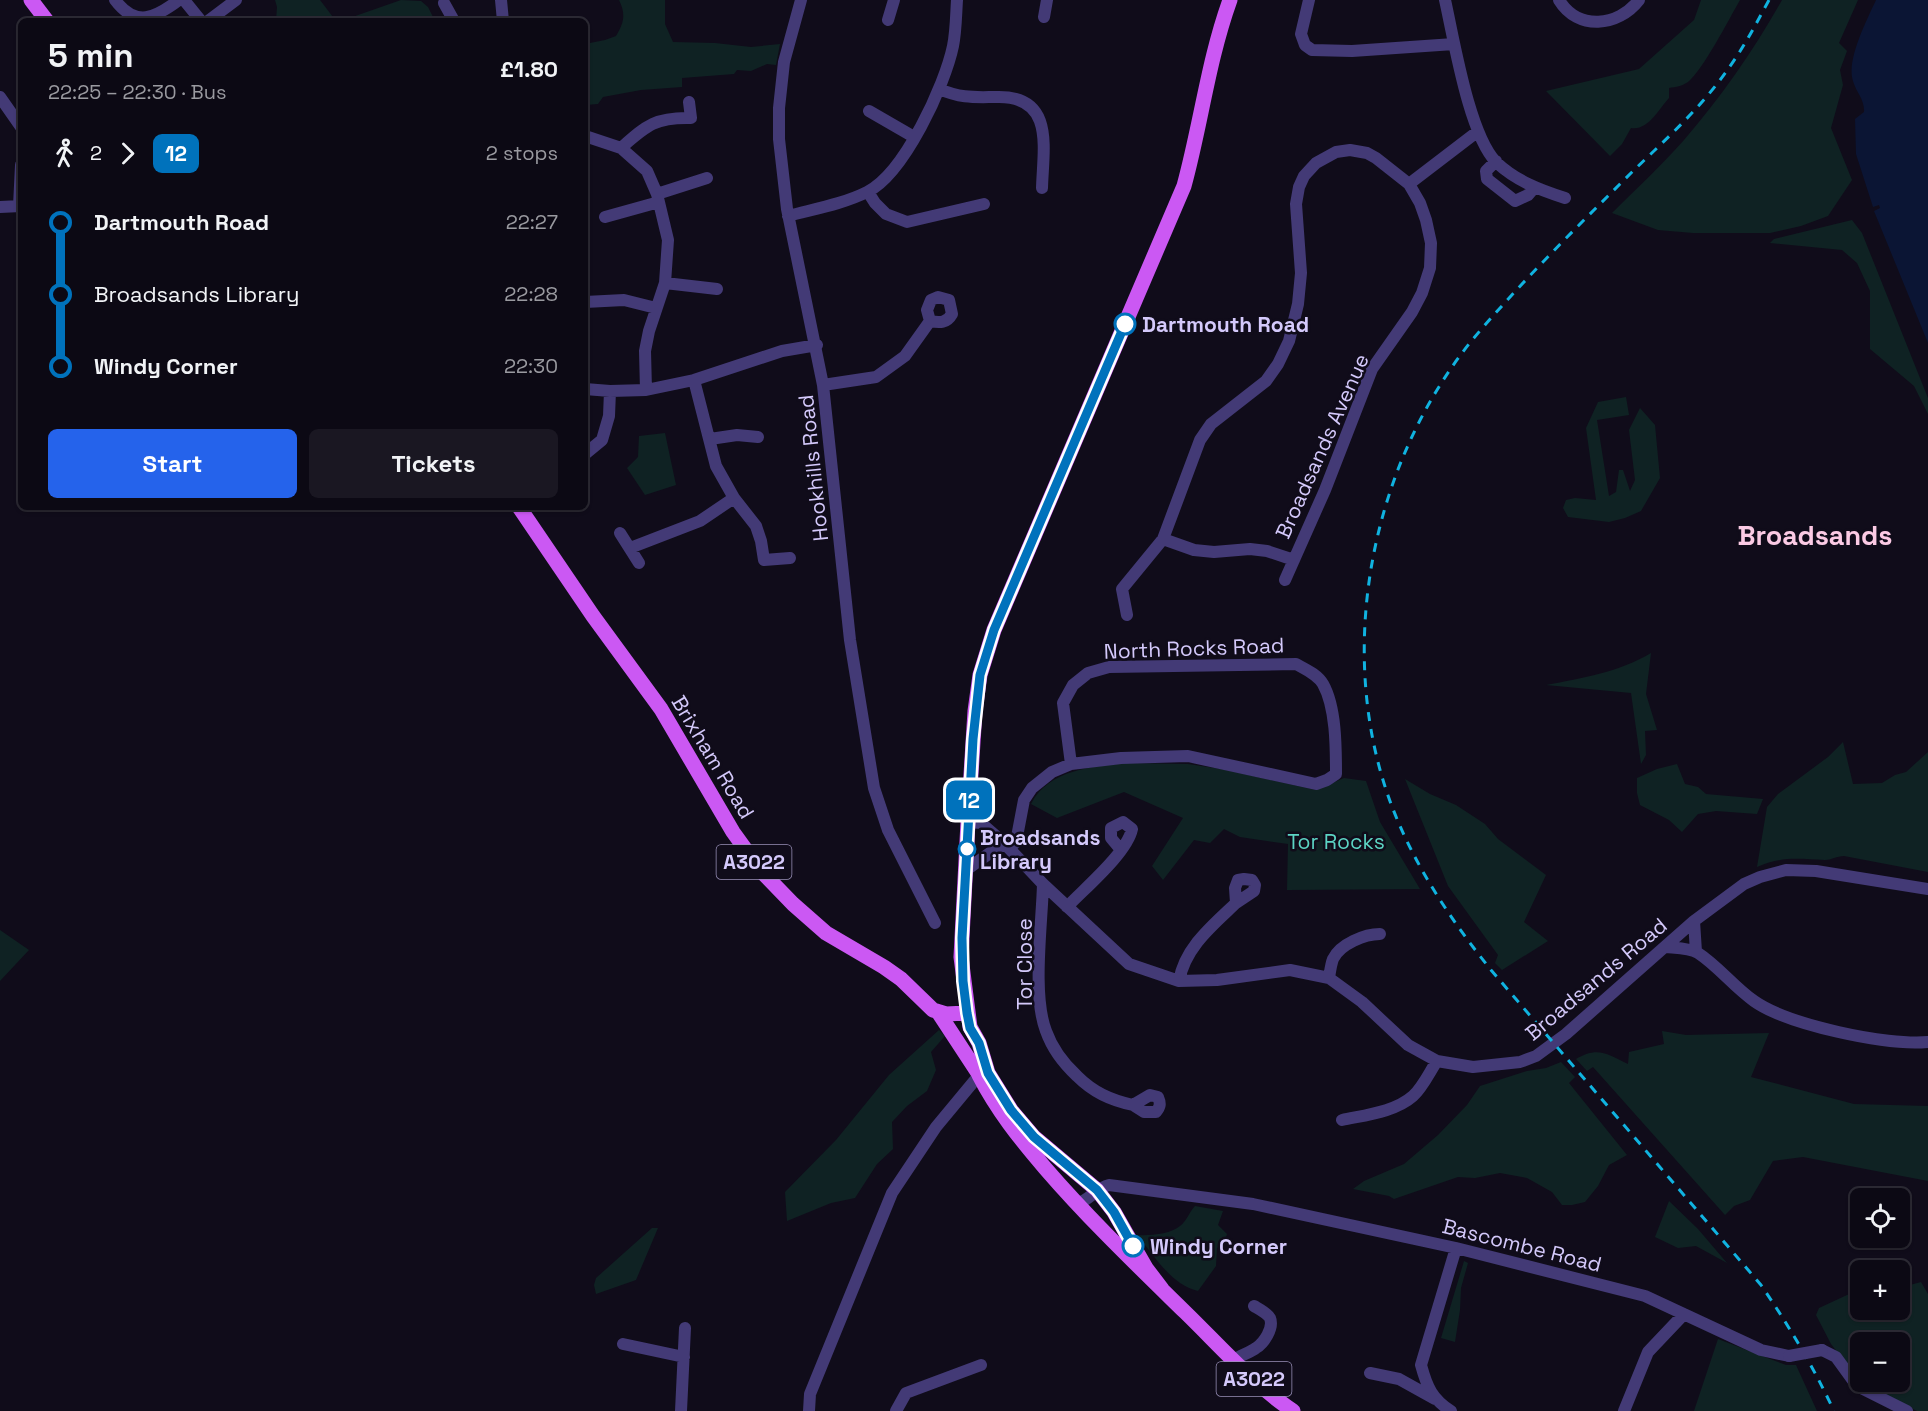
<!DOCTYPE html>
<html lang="en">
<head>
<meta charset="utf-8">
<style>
	:root { --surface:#0c0914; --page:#1a1722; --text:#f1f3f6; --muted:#9a9aa0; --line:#2c2a34; --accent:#2563eb }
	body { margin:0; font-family:"Space Grotesk",sans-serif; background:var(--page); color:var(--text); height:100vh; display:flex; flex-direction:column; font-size:22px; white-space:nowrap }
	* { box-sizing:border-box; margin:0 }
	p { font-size:20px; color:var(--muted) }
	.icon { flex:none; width:33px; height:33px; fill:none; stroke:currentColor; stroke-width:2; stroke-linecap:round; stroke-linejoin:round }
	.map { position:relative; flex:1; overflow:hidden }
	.details { position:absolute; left:18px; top:18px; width:570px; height:492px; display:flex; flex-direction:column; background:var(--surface); border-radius:9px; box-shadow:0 2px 4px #0004,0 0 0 2px var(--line) }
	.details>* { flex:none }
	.badge { padding:0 12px; border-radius:9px; font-size:21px; line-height:39px }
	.buttons { position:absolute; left:1850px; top:1188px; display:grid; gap:12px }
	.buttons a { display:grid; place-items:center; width:60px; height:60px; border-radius:9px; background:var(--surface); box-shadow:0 2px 4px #0004,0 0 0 2px var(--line); font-size:30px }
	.map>.badge { position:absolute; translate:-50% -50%; box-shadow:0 0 0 3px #fff }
	.legs { display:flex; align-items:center; gap:9px; height:66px; padding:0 30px; font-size:20px }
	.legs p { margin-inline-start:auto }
	.head { display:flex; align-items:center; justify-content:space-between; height:102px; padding:0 30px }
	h1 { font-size:33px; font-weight:700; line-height:45px }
	.action { display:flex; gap:12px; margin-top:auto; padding:12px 30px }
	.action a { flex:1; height:69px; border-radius:9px; background:var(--accent); color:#fff; font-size:24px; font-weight:700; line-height:69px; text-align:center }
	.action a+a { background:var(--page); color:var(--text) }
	ul { padding:0 30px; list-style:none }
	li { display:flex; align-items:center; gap:21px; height:72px; font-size:22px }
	li i { display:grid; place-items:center; width:9px; height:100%; margin:0 8px; background:currentColor }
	li i::after { content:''; width:15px; height:15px; margin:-8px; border:4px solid; border-radius:50%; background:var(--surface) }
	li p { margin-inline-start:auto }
	li:first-child i { background:linear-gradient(#0000 50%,currentColor 0) }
	li:last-child i { background:linear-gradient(currentColor 50%,#0000 0) }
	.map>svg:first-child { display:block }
	.green { fill:#0f2223; fill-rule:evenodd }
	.water { fill:#0b1534 }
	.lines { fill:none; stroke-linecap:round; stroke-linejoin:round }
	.minor { stroke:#433a76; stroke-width:12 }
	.major { stroke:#cb58f3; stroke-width:15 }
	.rail { stroke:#10b3e0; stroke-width:3; stroke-dasharray:9 8; stroke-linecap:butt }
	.minor-bridge { stroke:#433a76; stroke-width:12 }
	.line-1-casing { stroke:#fff; stroke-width:14 }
	.line-1 { stroke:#0072bc; stroke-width:9 }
	.stop-1-dot { fill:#fff; stroke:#0072bc; stroke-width:3 }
	.labels { text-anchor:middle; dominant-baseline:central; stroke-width:5; stroke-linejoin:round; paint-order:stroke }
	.shield { fill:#100c1a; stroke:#9990b8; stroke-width:1.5 }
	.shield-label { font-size:20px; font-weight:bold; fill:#d4c9fb }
	.stop-label { font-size:21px; font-weight:bold; fill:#d4c9fb; stroke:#100c1a; text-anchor:start }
	.street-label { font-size:21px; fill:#d4c9fb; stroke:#100c1a }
	.park-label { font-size:21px; fill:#5cd4c4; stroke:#100c1a }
	.district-label { font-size:27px; font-weight:bold; fill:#fbcae4; stroke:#100c1a }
</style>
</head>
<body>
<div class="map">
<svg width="1928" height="1411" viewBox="0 0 1928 1411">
	<rect width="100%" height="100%" fill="#100c1a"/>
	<path class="green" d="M275,0H320L336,21H276L277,7Z
		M401,0L421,1L428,7L435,21H341Z
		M619,0H665V24L673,42L715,43L751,47L780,44L776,65L767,64L751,71L737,70L734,74L682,78V87L641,90L603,97L598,104L585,105V44L605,40L616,36C624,23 626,14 619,0Z
		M1701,0H1740C1729,19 1703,70 1688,82C1682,86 1676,87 1669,88V98C1659,109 1648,131 1631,128L1622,144L1610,156L1546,91L1639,69L1694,20Z
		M1782,0H1858L1839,43L1847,51L1840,70L1843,85L1831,128L1852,180L1828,216L1801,226L1770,233H1693L1658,230L1612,213C1636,189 1662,165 1684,140C1721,97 1754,50 1782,0Z
		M1852,220L1862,233L1928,398V414L1914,386L1870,349V291L1857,263L1842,250L1770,243L1774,239Z
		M1626,397L1629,415L1597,420L1609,496L1616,492L1619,470H1623L1630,491L1635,480L1629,430L1640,408L1655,425L1660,478L1641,511L1625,518L1609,522L1568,517L1563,508L1566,500L1575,498L1596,500L1586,428L1598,402Z
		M665,433L676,485L645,495L627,468L638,457L639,436Z
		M1651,653L1646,694L1657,730L1645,731L1646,755L1641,764L1631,693L1546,685C1583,678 1619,672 1651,653Z
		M1843,742L1853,784L1882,783L1895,775L1906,772L1928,752V872L1844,856C1837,856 1831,860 1825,860C1799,859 1782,856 1757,867L1767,807L1778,794L1828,757Z
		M1125,763L1188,764L1221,769L1316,790L1344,778L1366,781L1380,822L1420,889L1287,890L1288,844L1240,837L1224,829L1210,843L1194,840L1163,880L1152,866L1183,818L1124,792L1057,818L1031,804C1049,769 1092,767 1125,763Z
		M1677,764L1685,784L1698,787L1706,794L1763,799L1757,814L1716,811L1698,814L1682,832L1669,820L1640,805L1637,793V778L1657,769Z
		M1405,779L1430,794L1456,805L1485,824L1498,839L1546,875L1524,922L1548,941L1502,970L1495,963L1498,955L1448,886Z
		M0,930L29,950L0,981Z
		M939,1030L945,1036L931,1052L936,1070L927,1091L907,1106L892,1122L893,1149L877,1164L855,1198L831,1203L787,1221L785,1192L836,1140L889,1075Z
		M1662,1031L1686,1035L1769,1033L1751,1077L1854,1104L1928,1106V1181L1803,1157L1773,1161L1750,1200L1734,1206L1725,1215L1593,1067L1587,1071L1576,1059C1598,1046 1607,1054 1628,1064L1629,1052L1664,1044Z
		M1561,1062L1575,1077L1569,1083L1627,1155L1609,1165L1598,1186L1585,1202L1572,1205H1562L1552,1192L1527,1178L1500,1173L1475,1178L1458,1177L1394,1199L1389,1196L1353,1189L1364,1181L1404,1164L1438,1135L1467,1105L1480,1086L1527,1071L1546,1068Z
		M1669,1201L1698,1229L1727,1263L1696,1246L1678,1248L1655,1237Z
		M1195,1206L1223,1211L1218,1225L1227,1234L1224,1244L1217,1248L1216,1266L1198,1291C1170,1284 1155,1256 1137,1235C1149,1236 1171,1234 1180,1226C1187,1221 1189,1212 1195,1206Z
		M652,1228H658L636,1280L596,1294L594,1285L596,1278Z
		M1464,1261L1468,1263L1461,1288L1460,1310L1455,1342L1441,1338Z
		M1921,1282L1928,1294V1411H1917L1861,1383L1831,1344L1816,1315L1819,1308L1860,1289V1310H1899V1288ZM1860,1342H1899V1382H1860Z
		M1718,1339L1786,1365H1796L1817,1411H1694Z"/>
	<path class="water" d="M1876,0H1928V343L1874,211L1880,208L1879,205L1873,207L1856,154L1855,119L1864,112C1865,100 1856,92 1853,81C1846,60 1867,20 1876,0Z"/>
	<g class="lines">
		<path class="minor" d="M115,0C136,28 155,18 179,0
			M184,0L201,21
			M501,0L503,21
			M801,0L784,62L779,108V139L787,209L823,385L850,640L874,788L888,830L935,923
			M1309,0L1301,34L1305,45L1312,50L1352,51L1454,44
			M1445,0C1454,40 1469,134 1496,162C1516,181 1540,190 1565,198
			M1559,0C1578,31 1618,27 1639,0
			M444,3L454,21
			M1044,17L1047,0
			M888,20L894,0
			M208,21L236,0
			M939,89C963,99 975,97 999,97C1055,97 1043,149 1042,188
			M0,97L21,127
			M869,111L914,137
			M585,136L621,148
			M1496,161L1486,171L1487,179L1515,201L1528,195L1534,188
			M1409,184L1477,132
			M868,192L875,203L886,214L907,222L984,204
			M657,194L707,178
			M19,206L21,165
			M0,207L21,206
			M788,216C814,209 843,204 867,192C904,174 945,85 953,46C956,31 956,15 957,0
			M605,217L659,202
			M665,283L717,289
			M585,302L624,300L656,308
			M694,380L716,466L734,498L756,526L761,541L764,560L790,558
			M823,385L876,377L905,356L930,321L927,310L931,300L938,297L949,300L952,314C947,323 940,323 930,321
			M585,389L610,391L646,390L694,380L782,351L817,345
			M646,390L645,351L649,331L665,283L668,240L657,194L647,171L621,148C646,126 655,117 691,118L689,102
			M710,439L737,435L758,437
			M585,454L602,440L609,416L610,391
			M620,533L639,563
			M1163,539L1194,550L1214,552L1250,549L1267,551L1294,560
			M630,548L700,521L734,498
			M1127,615L1122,589L1163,539L1200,440L1211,424L1266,381L1278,364L1289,341L1298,304L1301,273L1296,204L1299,187L1304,176L1316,163L1336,152L1350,150L1367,153L1376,158L1409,184L1420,203L1426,220L1431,243L1430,268L1422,293L1412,312L1372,369L1325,490L1285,580
			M968,822L981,823L1004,843
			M1010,848L1016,842L1024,800L1032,788L1052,772L1071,764L1121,758L1188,756L1316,784L1327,780L1336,774C1336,747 1336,707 1323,684C1317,674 1305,669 1296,664L1109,667L1088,673L1073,685L1063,703L1071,764
			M966,870L1004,843L1043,884L1129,964L1179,981L1217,980L1290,970L1329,978L1362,1002L1408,1045L1437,1061L1473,1067L1520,1062L1536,1056L1566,1034L1694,921L1744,884L1760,877L1786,870L1816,871L1928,889
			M1043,884C1042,924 1032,995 1046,1031C1052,1048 1063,1063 1077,1076C1093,1092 1110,1100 1133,1105L1150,1095L1158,1097C1161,1104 1160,1107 1156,1112H1144L1133,1105
			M1067,907C1085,888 1127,853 1132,829L1123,822L1111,828V838L1121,850
			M1694,921L1696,952
			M1666,947C1676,948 1690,948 1698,953C1718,966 1734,987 1754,1001C1788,1025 1887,1046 1928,1042
			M1329,978C1330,972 1331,964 1333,959C1340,944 1365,934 1380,934
			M1179,981C1185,947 1213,925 1236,903L1235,888L1238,880L1244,879L1252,880L1255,885L1254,891L1236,903
			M1342,1120C1365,1115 1395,1112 1413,1096C1423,1087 1430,1071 1437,1061
			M1076,1204C1089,1201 1096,1188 1109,1185L1253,1204L1456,1248L1645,1296L1761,1350L1789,1356
			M623,1344L684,1357
			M1822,1350L1836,1357L1857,1386L1907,1411
			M1234,1360C1241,1355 1249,1353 1256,1348C1264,1343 1274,1328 1270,1318C1267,1313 1259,1309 1254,1306
			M1370,1373L1399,1379L1435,1399
			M681,1411L685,1328
			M809,1411L810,1394L892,1193L936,1127L975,1080L988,1073
			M896,1411L906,1393L981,1365
			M1451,1411C1432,1399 1427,1387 1421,1365L1456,1248
			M1624,1411L1648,1352L1684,1314"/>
		<path class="major" d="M31,0L47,21
			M519,507L593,616L661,709L733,832L761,871L793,904L826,933L884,967L901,979L933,1010L946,1014L967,1013
			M938,1012L978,1073
			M979,1075C997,1110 1020,1139 1045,1168C1089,1219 1137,1265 1185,1312C1220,1346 1253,1384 1293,1411
			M1162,1289L1146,1268L1114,1212L1097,1190L1034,1137L1011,1110L988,1073L979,1043L970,1027L961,957L968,822L975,711L980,675L994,630L1184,186C1201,124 1208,61 1230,0"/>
		<path class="rail" d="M1769,0C1756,24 1744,47 1728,69C1701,108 1665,140 1631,173C1577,227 1522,281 1473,339C1367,469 1332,664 1397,819C1420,874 1454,924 1491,970L1761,1285C1789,1326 1813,1366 1834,1411"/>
		<path class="minor-bridge" d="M1789,1356L1822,1350"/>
	</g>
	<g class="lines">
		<g class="line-1-casing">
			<path id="line-1" d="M1125,324L994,630L980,675L973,739L962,938L963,981L967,1013L970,1028L979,1043L988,1073L1011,1110L1034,1137L1097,1190L1114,1212L1133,1246"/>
		</g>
		<use href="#line-1" class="line-1"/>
	</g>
	<g class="stop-1-dot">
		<circle cx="1125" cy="324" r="10"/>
		<circle cx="967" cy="849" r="8"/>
		<circle cx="1133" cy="1246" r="10"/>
	</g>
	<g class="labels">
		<g class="shield">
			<rect x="716.5" y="845" width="75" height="34" rx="4.5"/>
			<rect x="1216.5" y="1362" width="75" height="34" rx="4.5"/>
		</g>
		<g class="shield-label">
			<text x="754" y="862">A3022</text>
			<text x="1254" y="1379">A3022</text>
		</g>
		<g class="stop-label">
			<text x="1142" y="324">Dartmouth Road</text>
			<text x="980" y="837">Broadsands<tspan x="980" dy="24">Library</tspan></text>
			<text x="1150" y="1246">Windy Corner</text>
		</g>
		<g class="street-label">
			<text transform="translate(1322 446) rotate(-66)">Broadsands Avenue</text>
			<text transform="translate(813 468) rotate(-96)">Hookhills Road</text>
			<text transform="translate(1194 648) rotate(-2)">North Rocks Road</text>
			<text transform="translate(713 757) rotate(59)">Brixham Road</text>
			<text transform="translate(1024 964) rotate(-90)">Tor Close</text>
			<text transform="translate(1596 979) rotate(-40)">Broadsands Road</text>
			<text transform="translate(1522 1245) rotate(14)">Bascombe Road</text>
		</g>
		<g class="park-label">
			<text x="1336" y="841">Tor Rocks</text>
		</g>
		<g class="district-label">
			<text x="1815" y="535">Broadsands</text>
		</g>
	</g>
</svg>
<div class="buttons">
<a><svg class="icon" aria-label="locate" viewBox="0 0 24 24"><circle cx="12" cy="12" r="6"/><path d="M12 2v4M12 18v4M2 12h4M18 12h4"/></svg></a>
<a>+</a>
<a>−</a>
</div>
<b class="badge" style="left:969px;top:800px;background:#0072bc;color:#fff">12</b>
<section class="details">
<div class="head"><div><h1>5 min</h1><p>22:25 – 22:30 · Bus</p></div><b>£1.80</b></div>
<div class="legs"><svg class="icon" aria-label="walk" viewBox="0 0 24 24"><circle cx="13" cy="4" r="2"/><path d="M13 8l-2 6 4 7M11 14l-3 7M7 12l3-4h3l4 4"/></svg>2<svg class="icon" aria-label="forward" viewBox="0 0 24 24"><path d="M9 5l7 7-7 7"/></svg><b class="badge" style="background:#0072bc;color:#fff">12</b><p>2 stops</p></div>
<ul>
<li><i style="color:#0072bc"></i><b>Dartmouth Road</b><p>22:27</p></li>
<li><i style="color:#0072bc"></i><span>Broadsands Library</span><p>22:28</p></li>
<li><i style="color:#0072bc"></i><b>Windy Corner</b><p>22:30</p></li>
</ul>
<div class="action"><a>Start</a><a>Tickets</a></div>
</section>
</div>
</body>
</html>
